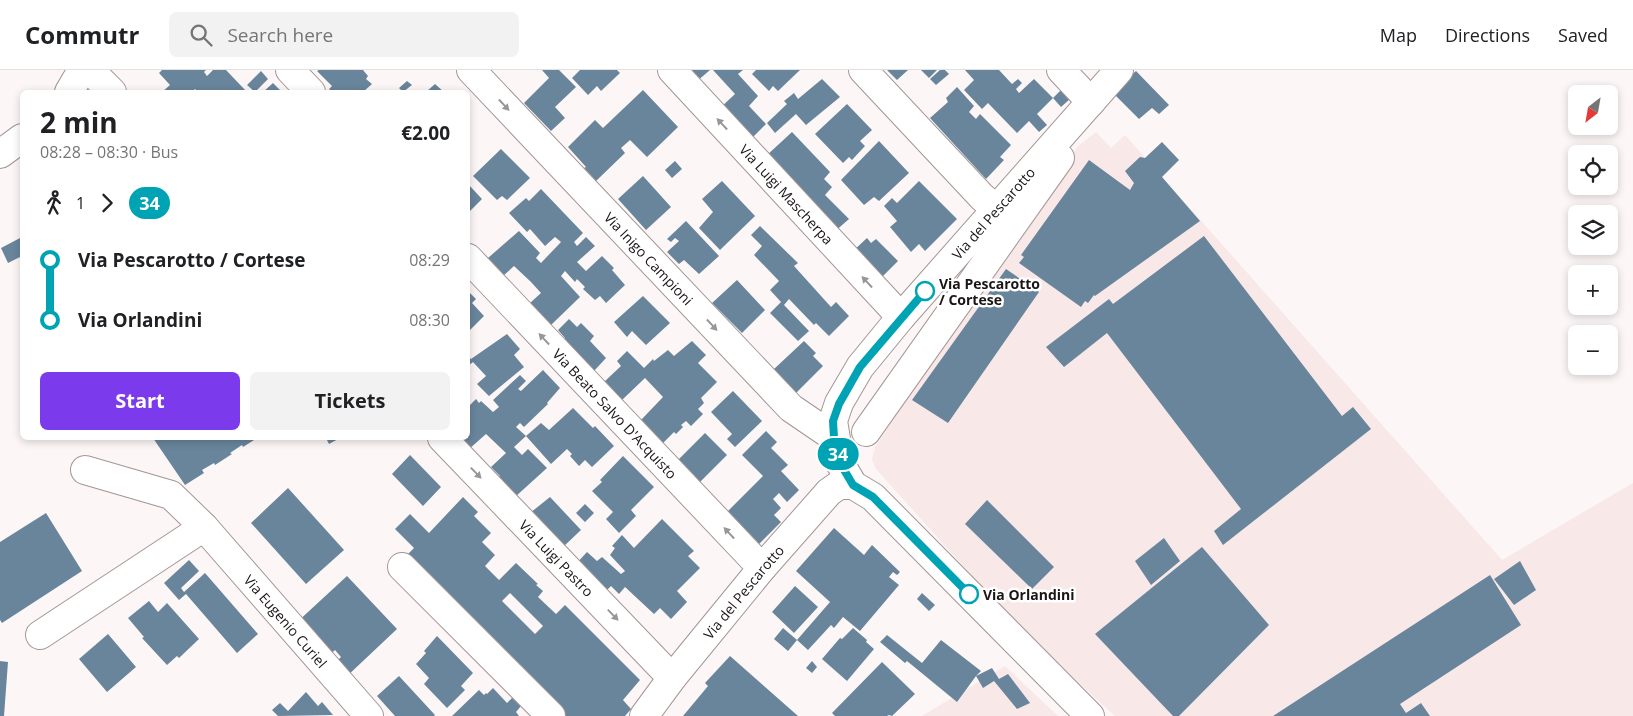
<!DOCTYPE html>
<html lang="en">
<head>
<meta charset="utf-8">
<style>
	:root { --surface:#fff; --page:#f2f2f2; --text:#202124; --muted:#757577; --line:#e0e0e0; --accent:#7c3aed }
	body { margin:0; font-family:"Open Sans",sans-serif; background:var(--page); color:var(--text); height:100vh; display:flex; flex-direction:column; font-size:19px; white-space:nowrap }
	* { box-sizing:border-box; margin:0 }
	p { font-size:16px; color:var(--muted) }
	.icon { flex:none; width:28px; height:28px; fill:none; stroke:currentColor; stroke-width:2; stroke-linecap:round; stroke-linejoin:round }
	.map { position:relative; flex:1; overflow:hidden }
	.details { position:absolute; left:20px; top:20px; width:450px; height:350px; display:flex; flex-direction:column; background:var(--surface); border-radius:8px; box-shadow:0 2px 8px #0003 }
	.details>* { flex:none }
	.badge { padding:0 10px; border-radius:16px; font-size:18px; line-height:32px }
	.needle { width:32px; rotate:211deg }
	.tools { position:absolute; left:1568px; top:15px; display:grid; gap:10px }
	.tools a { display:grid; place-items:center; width:50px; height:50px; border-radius:8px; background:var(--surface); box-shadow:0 2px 8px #0003; font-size:25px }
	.map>.badge { position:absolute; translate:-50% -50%; box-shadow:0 0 0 2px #fff }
	.legs { display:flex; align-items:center; gap:8px; height:55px; padding:0 20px; font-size:16px }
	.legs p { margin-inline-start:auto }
	.overview { display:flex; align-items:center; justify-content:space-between; height:85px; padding:0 20px }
	h1 { font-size:28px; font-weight:700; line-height:38px }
	.button { display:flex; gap:10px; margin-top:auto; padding:10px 20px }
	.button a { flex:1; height:58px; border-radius:8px; background:var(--accent); color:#fff; font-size:20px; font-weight:700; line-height:58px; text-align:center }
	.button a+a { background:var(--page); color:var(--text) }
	ul { padding:0 20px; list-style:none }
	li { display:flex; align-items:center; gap:18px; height:60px; font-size:19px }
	li i { display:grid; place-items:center; width:8px; height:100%; margin:0 6px; background:currentColor }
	li i::after { content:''; width:12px; height:12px; margin:-6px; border:4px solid; border-radius:50%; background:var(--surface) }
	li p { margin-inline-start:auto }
	li:first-child i { background:linear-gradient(#0000 50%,currentColor 0) }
	li:last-child i { background:linear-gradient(currentColor 50%,#0000 0) }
	header { display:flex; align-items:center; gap:30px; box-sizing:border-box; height:70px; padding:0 25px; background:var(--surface); border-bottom:1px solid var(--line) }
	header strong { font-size:24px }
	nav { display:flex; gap:28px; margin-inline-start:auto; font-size:18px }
	.search { width:350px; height:45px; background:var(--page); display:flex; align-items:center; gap:12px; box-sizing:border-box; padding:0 18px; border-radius:8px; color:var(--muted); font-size:19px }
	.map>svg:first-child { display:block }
	.built { fill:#f8e8e8 }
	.building { fill:#69859c; fill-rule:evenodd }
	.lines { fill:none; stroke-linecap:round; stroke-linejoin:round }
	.minor-casing { stroke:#a49595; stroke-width:30 }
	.minor { stroke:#fff; stroke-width:28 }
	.oneway { fill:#989696 }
	.line-1-casing { stroke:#fff; stroke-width:11 }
	.line-1 { stroke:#00a3b4; stroke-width:8 }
	.stop-1-dot { fill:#fff; stroke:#00a3b4; stroke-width:2.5 }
	.labels { text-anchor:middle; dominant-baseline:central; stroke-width:5; stroke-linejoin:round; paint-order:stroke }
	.street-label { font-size:14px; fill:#1b1515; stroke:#fff }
	.stop-label { font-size:14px; font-weight:bold; fill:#1b1515; stroke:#fff; text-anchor:start }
</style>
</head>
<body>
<header>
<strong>Commutr</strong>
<div class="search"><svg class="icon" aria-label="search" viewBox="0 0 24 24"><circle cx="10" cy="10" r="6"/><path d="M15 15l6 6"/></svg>Search here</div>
<nav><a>Map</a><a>Directions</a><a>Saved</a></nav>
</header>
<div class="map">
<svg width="1633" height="646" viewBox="0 0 1633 646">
	<rect width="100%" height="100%" fill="#fdf6f6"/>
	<path class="built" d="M1096,62L1111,78L1125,65L1502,490L1633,413V646H1115L1018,557L876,399L872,389L875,377L1078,76Z
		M1005,596L1058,646H922Z"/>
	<path class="building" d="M162,0H206L204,2L207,6L213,0H226L247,22H198L195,19L192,22H162L170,15L159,3Z
		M319,0H363L368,6L366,9L372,14L363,22H332L329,19L332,16L317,1Z
		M542,0H559L576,17L555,37L565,48L551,61L524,33L549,8Z
		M580,0H617L620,3L601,21L597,16L588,25L572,8Z
		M685,0H710L696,12Z
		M713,0H743L738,4L758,26L749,36L766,54L748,72L718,40L735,24Z
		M756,0H800L778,21L773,16L769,21L752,4Z
		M887,0H908L897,10Z
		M921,0H937L929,8Z
		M940,0H945L949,4L936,15L930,9Z
		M965,0H999L1012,14L1018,9L1022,13L1016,19L1019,23L1034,9L1053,28L1061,20L1070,29L1061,37L1053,28L1037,44L1047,55L1039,62L1029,51L1017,63L988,33L982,39L964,20L974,10Z
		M261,1L268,9L255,22L247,15Z
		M1136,1L1169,35L1159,44L1152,38L1139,49L1112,22Z
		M822,9L840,27L806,55L796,44L775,63L767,53L787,34L784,31L794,23L798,29Z
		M407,11L412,15L403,22L399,18Z
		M273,13L280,20L277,22H263Z
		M435,14L444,22H426Z
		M957,17L974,36L969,42L976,49L980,44L1011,75L1000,87L1004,90L986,109L930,48L948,32L946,28Z
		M643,20L678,57L647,87L630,70L621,78L625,83L596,111L584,98L586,97L568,77L595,50L603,58Z
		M847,34L872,60L860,71L865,76L852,90L849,87L843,93L815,64Z
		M792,62L830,102L824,109L832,117L825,125L849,149L833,163L766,86Z
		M879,71L909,103L879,131L874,127L864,135L841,110Z
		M1162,72L1179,90L1162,107L1200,151L1095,226L1094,225L1088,233L1085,231L1081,237L1019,193L1024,187L1021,185L1089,90L1130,120L1134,113L1125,101L1140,87L1145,88Z
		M501,79L530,108L507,130L502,126L497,130L473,106Z
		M675,91L682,99L672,108L665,100Z
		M643,106L671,137L646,160L618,129Z
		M722,111L755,146L720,180L699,158L713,142L702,129Z
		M919,111L957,149L925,181L919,174L911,182L890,157L897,151L884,136L892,128L897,133Z
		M468,114L482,129L468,143Z
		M541,119L583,163L574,172L577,176L586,167L595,176L577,192L586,201L602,186L614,198L612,200L625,215L606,233L600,226L595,230L583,219L585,217L577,209L575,212L565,201L561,206L580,227L551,255L530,233L541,223L531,212L514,196L503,206L488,188L519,161L540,183L536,188L541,193L561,172L555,167L545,176L530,159L527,162L509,143L526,128L529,131Z
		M686,151L719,186L699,204L684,190L679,194L667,182L679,171L675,168L671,172L667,169Z
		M760,156L798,193L794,196L831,237L836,232L849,246L829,266L816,253L814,255L789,229L784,235L809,261L798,271L770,243L781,232L770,220L779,211L754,185L762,176L751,165Z
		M1204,166L1342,346L1353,337L1371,359L1223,475L1214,461L1241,439L1107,263L1064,297L1046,277L1109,229L1113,234Z
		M22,167V186L8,193L1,178Z
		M867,168L871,173L876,169L898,191L879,210L851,183Z
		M1006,199L1039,222L948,353L912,330Z
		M737,210L765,240L742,263L712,233Z
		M469,222L476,229L472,233L484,246L468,262Z
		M643,226L670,253L646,275L632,261L627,267L614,252Z
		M569,249L577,257L581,253L594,266L590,271L606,288L594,301L564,269L565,268L558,260Z
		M507,264L520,279L514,285L524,297L489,326L477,314L486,306L473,292L468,296V286L471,289Z
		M692,271L706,285L698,293L717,312L701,328L704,333L698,339L703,344L691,356L686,351L681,355L683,357L676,364L674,362L663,373L641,350L663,327L645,308L622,330L604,312L621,296L617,291L627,281L644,298L653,289L654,291L668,280L674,286Z
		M804,271L816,283L813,286L823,296L796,323L774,299Z
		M543,300L560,318L547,333L548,334L524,357L520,353L516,357L526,366L514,377L522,385L528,379L547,398L515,427L497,408L500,406L491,397L506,383L486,364L468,380L455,368H468V337L476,329L479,333L481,331L493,342L499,337L493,330L520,305L526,311L518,319L521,321Z
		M733,321L762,351L735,377L727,369L732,364L711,342Z
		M573,338L593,358L595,356L614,376L592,397L585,390L579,396L570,386L572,384L567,379L551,394L526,366L541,353L549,360Z
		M766,361L777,372L771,378L788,395L781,401L799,420L787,432L779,423L773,429L781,438L774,445L781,452L758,475L726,443L763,406L742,385Z
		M705,363L727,385L700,412L678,390Z
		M153,368H257L243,377L242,375L230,383L232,384L215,395L214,393L202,400L204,403L185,415Z
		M326,368H340L329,374Z
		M410,385L441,417L423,436L392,404Z
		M623,386L654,417L631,440L636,446L619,463L606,449L613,442L592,421L602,412L600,410Z
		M288,418L344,480L306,514L251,453Z
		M463,427L478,442L474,446L491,463L482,472L495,485L485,496L499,510L516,493L538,514L536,515L543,521L538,527L556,544L565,535L640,610L623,630L631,639L625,646H561L405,487L414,478L395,459L410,444L429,463ZM510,523L543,556L535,564L502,531Z
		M550,427L581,460L563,477L530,443Z
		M987,430L1054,497L1032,519L965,454Z
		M585,434L594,443L585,452L576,443Z
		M46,443L82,501L2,553L0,550V472Z
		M662,449L694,481L688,486L700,498L677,521L687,532L671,549L660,538L654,544L625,517L619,524L611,516L604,523L575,495L587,482L597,491L602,487L621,504L625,501L610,485L615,478L612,476L622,465L634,478Z
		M834,458L864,485L872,475L900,502L897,505L893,502L889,507L899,515L860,561L843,547L834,558L831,555L808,580L797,570L830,532L796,501Z
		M1164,468L1180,491L1151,515L1135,491Z
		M1202,477L1269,555L1179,646H1173L1095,564Z
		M189,490L199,501L181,518L184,522L205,503L258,564L237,583L186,524L179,530L164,513Z
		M1520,491L1536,520L1514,535L1494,509Z
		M1490,505L1521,555L1400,634L1406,643L1421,633L1430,646H1273Z
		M347,506L397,559L345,608L333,595L341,587L335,580L326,588L295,554Z
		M795,516L818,537L794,563L772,542Z
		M922,523L935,535L929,541L917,529Z
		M149,531L158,542L167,533L199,569L179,588L177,586L167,595L142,568L144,567L128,548Z
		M783,558L797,570L788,581L774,569Z
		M853,558L867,570L866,572L874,579L847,611L822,589L840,568L842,569Z
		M108,564L136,597L107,622L79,589Z
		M887,565L922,593L941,570L981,601L976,606L992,598L999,609L1008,604L1030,633L1017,639L994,611L983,618L976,606L957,632L907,591L905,593L880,572Z
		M437,566L473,603L461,616L465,620L447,638L424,614L429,608L416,594L426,583L424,581Z
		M730,586L798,646H683L708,616L705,613Z
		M0,591L8,592L4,646H0Z
		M812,591L817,597L812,603L806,598Z
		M882,592L915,624L892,646L889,645L887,646H835L832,643Z
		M399,606L435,645L434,646H395L377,626Z
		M493,618L507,633L513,627L521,636L516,642L519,646H452L479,620L484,625L486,623L487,624Z
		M306,622L318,636L322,632L333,645L278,646L272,640L280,633L288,641Z"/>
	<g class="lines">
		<g class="minor-casing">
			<g id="minor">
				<path d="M90,0L112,22"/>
				<path d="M290,0L311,22"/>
				<path id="s1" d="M471,0L791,338L835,368"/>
				<path id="s2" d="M672,0L901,247"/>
				<path d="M863,0L982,127L1010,151"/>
				<path d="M1061,0L1091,32"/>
				<path d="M69,22L82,0"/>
				<path d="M0,84L22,68"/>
				<path id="s3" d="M468,188L762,498"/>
				<path d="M866,362L1060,88"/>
				<path id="s4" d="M442,368L672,608"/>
				<path d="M85,400L171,425L204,457"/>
				<path d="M402,497L551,646"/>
				<path id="s5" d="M40,565L204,457L369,646"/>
				<path id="s6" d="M644,646L672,608L762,498L829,422L839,415H853"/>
				<path id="s7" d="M1090,646L873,427L853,415L840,393L833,351L839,333L860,297L901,247L1119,0"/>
			</g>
		</g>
		<use href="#minor" class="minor"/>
	</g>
	<defs><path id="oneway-solid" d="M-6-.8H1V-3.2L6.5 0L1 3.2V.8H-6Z" transform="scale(1.25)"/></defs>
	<g class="oneway">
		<use href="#oneway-solid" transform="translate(504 35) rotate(47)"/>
		<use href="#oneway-solid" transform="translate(722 54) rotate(-133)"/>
		<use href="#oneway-solid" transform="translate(867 212) rotate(-133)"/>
		<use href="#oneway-solid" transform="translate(712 255) rotate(47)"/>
		<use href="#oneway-solid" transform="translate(544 269) rotate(-133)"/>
		<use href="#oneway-solid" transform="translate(476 403) rotate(46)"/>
		<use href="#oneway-solid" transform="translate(729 463) rotate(-133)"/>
		<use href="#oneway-solid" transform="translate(613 545) rotate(46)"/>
	</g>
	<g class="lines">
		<g class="line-1-casing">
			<path id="line-1" d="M925,221L860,297L839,334L833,351L834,368L840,393L853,415L873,427L969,524"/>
		</g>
		<use href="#line-1" class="line-1"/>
	</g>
	<g class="stop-1-dot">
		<circle cx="925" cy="221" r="9"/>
		<circle cx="969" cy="524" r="9"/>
	</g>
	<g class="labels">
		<g class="street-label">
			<text stroke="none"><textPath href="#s2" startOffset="169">Via Luigi Mascherpa</textPath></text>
			<text stroke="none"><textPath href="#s7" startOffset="664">Via del Pescarotto</textPath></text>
			<text stroke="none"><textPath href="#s1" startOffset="259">Via Inigo Campioni</textPath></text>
			<text stroke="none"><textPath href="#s3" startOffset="214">Via Beato Salvo D'Acquisto</textPath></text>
			<text stroke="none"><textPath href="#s4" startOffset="166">Via Luigi Pastro</textPath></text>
			<text stroke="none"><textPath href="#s6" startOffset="159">Via del Pescarotto</textPath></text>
			<text stroke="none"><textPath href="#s5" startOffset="321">Via Eugenio Curiel</textPath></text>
		</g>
		<g class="stop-label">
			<text x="939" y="213">Via Pescarotto<tspan x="939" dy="16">/ Cortese</tspan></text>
			<text x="983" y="524">Via Orlandini</text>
		</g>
	</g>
</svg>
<div class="tools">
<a><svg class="needle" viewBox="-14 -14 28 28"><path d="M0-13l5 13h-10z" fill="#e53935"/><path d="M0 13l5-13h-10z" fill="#757577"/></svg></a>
<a><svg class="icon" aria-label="locate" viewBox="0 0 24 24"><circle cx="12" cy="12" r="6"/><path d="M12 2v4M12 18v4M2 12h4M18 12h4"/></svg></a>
<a><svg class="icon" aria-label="layers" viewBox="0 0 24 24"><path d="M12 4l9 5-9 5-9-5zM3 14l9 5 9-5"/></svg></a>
<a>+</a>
<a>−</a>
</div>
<b class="badge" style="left:838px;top:384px;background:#00a3b4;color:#fff">34</b>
<section class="details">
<div class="overview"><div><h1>2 min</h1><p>08:28 – 08:30 · Bus</p></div><b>€2.00</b></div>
<div class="legs"><svg class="icon" aria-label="walk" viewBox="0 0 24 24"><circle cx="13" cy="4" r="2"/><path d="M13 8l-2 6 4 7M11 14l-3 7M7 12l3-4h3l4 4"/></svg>1<svg class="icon" aria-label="forward" viewBox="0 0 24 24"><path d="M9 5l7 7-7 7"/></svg><b class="badge" style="background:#00a3b4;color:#fff">34</b></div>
<ul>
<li><i style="color:#00a3b4"></i><b>Via Pescarotto / Cortese</b><p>08:29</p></li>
<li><i style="color:#00a3b4"></i><b>Via Orlandini</b><p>08:30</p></li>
</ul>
<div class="button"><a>Start</a><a>Tickets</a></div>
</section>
</div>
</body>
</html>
